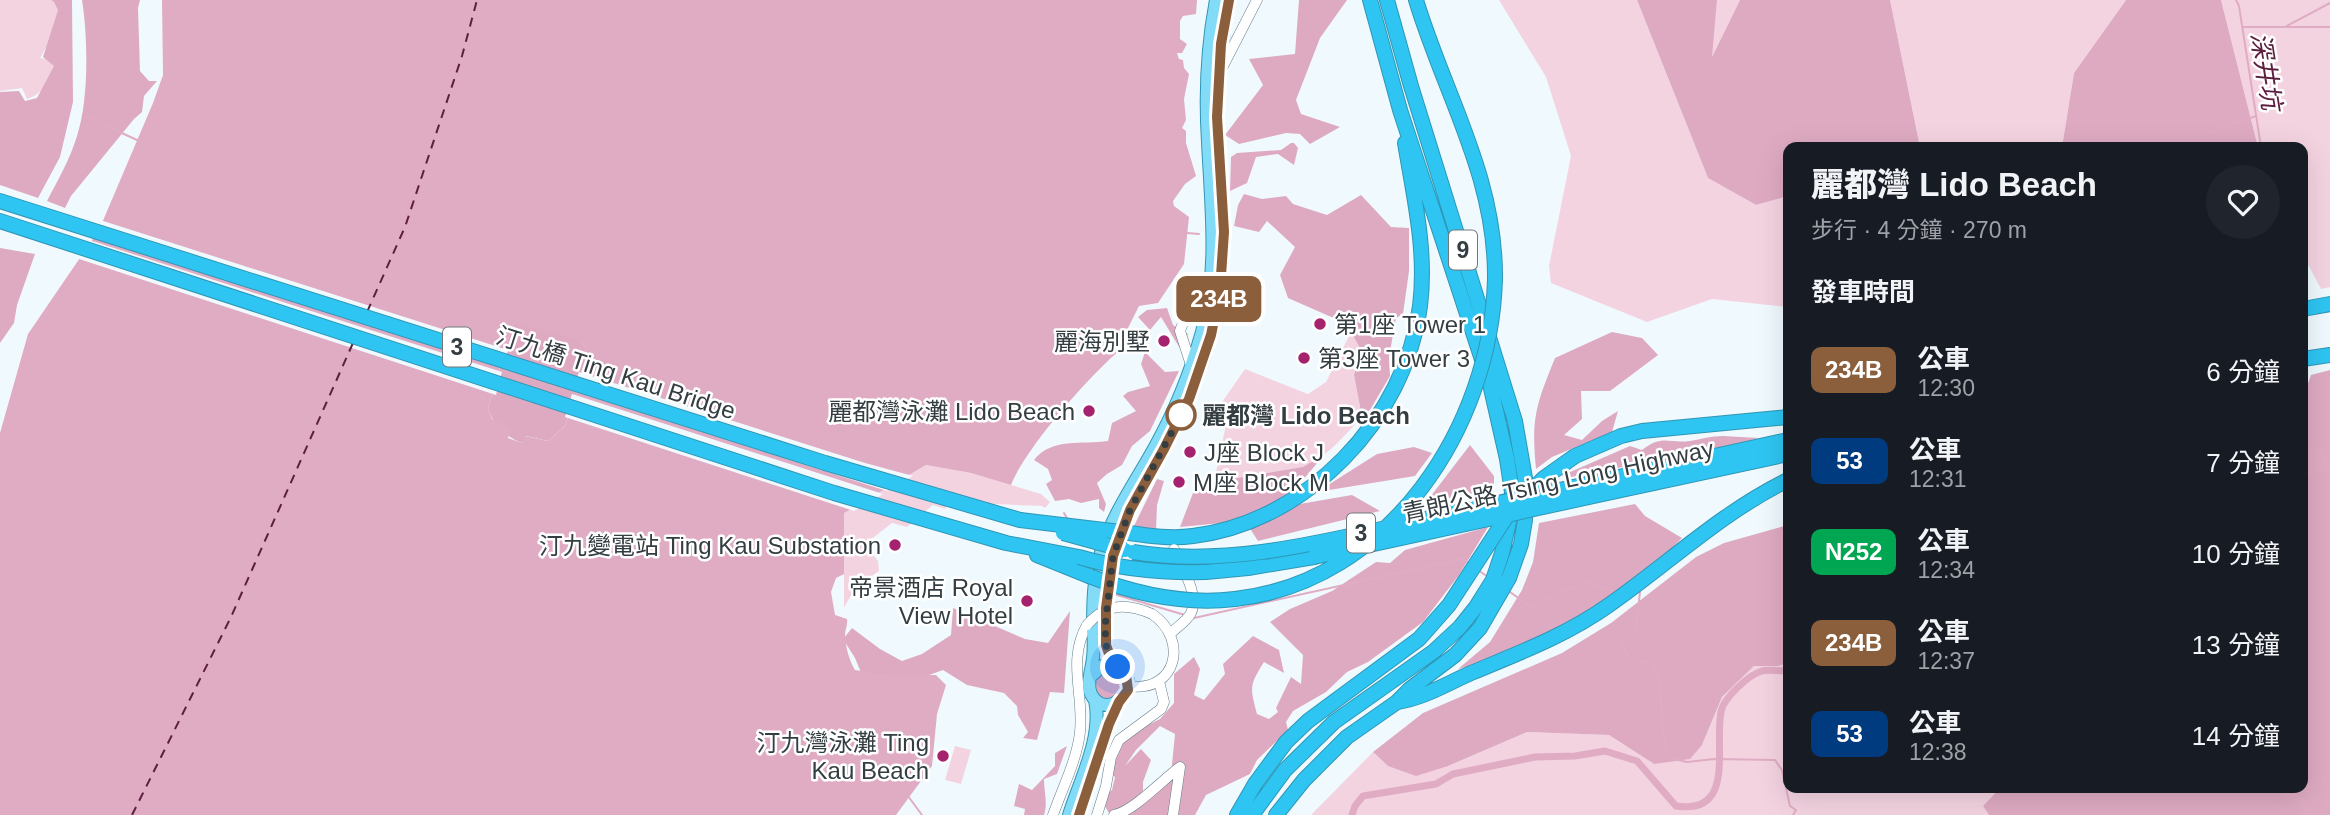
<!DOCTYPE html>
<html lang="zh-TW">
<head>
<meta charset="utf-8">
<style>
	:root { --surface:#171b24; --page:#20242c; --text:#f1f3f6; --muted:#9ea1a6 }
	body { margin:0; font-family:Arial,"Noto Sans TC",sans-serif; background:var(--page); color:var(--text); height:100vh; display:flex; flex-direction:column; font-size:26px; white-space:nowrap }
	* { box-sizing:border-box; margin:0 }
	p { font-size:23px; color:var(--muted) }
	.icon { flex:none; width:38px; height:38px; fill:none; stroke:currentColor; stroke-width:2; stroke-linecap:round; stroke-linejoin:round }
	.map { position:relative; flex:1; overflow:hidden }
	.sheet { position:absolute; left:1783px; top:142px; width:525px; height:651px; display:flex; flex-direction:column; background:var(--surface); border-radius:14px; box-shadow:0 7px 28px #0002 }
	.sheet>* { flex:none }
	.badge { padding:0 14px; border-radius:10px; font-size:24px; line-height:46px }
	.you { position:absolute; width:35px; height:35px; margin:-18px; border:5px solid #fff; border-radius:50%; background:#1a73e8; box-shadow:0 0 0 10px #1a73e833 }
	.map>.badge { position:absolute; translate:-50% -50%; box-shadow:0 0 0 4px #fff }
	h2 { padding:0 28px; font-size:26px; line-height:63px }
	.round { display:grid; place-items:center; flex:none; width:74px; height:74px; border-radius:37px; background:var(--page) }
	.summary { display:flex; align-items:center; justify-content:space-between; height:119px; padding:0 28px }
	h1 { font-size:33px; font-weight:800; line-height:52px }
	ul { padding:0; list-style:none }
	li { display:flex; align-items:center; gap:21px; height:91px; padding:0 28px }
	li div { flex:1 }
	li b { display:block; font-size:26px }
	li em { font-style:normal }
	li .badge { min-width:77px; font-weight:700; text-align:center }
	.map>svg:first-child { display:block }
	.green { fill:#f4d3e1 }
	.forest { fill:#deaac2 }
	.water { fill:#e0acc3; fill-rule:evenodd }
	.pier { fill:#f0fafe }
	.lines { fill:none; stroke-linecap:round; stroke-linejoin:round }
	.stream { stroke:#e0acc3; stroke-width:2 }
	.canal { stroke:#e0acc3; stroke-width:7 }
	.ferry { stroke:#5c1f40; stroke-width:2; stroke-dasharray:9 7; stroke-linecap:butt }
	.minor-casing { stroke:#657c85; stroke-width:11 }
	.major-casing { stroke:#3096b4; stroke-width:14 }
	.highway-casing { stroke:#3096b4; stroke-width:16 }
	.minor { stroke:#fff; stroke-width:10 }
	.major { stroke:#82dcf7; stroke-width:12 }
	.highway { stroke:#2ec5f2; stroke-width:14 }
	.minor-bridge-casing { stroke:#657c85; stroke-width:11; stroke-linecap:butt }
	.highway-bridge-casing { stroke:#3096b4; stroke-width:16; stroke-linecap:butt }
	.minor-bridge { stroke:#fff; stroke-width:10 }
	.highway-bridge { stroke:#2ec5f2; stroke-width:14 }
	.line-casing { stroke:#fff; stroke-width:16 }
	.line { stroke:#8b5e3c; stroke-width:10 }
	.walk { stroke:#343e42; stroke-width:7; stroke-dasharray:0 12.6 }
	.poi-dot { fill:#a5226f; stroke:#fff; stroke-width:2.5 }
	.stop-dot { fill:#fff; stroke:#8b5e3c; stroke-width:3.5 }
	.labels { text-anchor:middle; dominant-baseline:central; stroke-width:5; stroke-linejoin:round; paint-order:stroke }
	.shield { fill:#fff; stroke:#71787b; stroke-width:2 }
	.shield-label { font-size:23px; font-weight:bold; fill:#343e42 }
	.poi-label { font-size:24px; fill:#343e42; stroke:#fff; text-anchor:end }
	.street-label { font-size:24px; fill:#343e42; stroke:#fff }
	.stop-label { font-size:24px; font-weight:bold; fill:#343e42; stroke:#fff; text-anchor:start }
	.water-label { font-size:26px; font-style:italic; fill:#5c1f40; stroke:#fff }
</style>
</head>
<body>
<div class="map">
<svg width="2330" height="815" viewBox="0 0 2330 815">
	<rect width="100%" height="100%" fill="#f0fafe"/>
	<path class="green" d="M0,0H58L59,25L40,58L58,61C50,77 46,93 27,99L22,88L0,91Z
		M1499,0H1637L1708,178L1756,205L1788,196V307L1712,299L1647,322L1551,283L1549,266L1571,156L1546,77Z
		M1717,0H1740L1711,59Z
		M1890,0H2126L2074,73L2062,147H1920Z
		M2221,0H2330V287L2321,289L2303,255V147H2258Z
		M1351,332L1361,350L1354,375L1362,417C1345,435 1328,456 1305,467C1285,476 1237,479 1214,482L1228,415L1220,405L1245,369L1308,394L1326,382Z
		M926,465L971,473L1041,494L1050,502L1045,508L1042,506L948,502L945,509L933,505L907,527L892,523L865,544L878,561L879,571C865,580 851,592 844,608V512Z
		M1788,663V788H2000L1983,806L1989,815H1311L1373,752L1388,766H1448L1527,732L1609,735L1654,764L1702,745L1722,697L1754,666H1778Z
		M955,746L971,750L961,784L945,780Z"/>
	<path class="forest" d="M51,0H72L73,102L60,157L38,198L0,185V92L19,91L25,101L37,98L54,66L43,57L58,10L54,2Z
		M82,0H140L138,8L140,71L149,81H157L144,96L142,112L134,119L71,196L65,208L47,201C58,180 70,159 77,136C89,100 88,38 82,0Z
		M1299,0H1347L1320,38L1296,100L1301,114L1340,127L1310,144L1300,134L1286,133L1239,144L1225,135L1263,85L1249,59L1295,54Z
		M1637,0H1717L1712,57L1740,0H1890L1920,147H1788V196L1756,205L1708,178Z
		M2126,0H2221L2258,147H2062L2074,73Z
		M1291,143H1294L1298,148L1294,165L1278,154L1256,157L1247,183L1230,191L1231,157L1237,153L1281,150Z
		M1244,194L1262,199L1286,196L1293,204L1327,215L1361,195L1391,227L1409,228V271L1403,314L1396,318L1389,357L1390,376L1370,410L1362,417L1354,375L1361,350L1351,332L1354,327L1288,298L1280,275L1295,247L1267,221L1259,232L1234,226L1238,205Z
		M0,248L35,254L17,305L14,323L0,343Z
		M1167,308L1173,325L1188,334L1181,350L1161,317L1150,330L1138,317L1147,310Z
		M515,322L577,338L586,348L584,370L565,426L548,441L526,436L522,443C506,437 494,426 488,409L509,336Z
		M1612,332L1642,338L1658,355L1610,391H1581L1582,419L1564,435L1582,440L1602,421L1618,411L1612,432L1552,457L1536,469C1531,418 1536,405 1555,358Z
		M1145,352L1165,372L1179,371L1150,431L1132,446L1122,465L1107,474L1097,483L1106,504L1104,512L1099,508V499L1081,503L1069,499L1055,501L1046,484L1052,480L1048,469L1034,460C1052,437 1082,445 1108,441L1112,423L1136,411L1123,396L1128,392L1150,386L1141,364Z
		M2330,370V815H1989L1983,806L2000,788H2303V397L2311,375Z
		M1723,436L1759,438L1695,455L1675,457L1571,477L1561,476L1630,446L1642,450C1663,434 1668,444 1690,441C1701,439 1711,436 1723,436Z
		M1470,445L1494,476V492L1427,501Z
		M1414,447L1432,453L1415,476L1317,492L1377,454Z
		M1324,455L1291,494L1259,510L1222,523L1180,527L1193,493L1214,482L1303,467Z
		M1157,479L1164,481L1157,505L1156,532L1132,530Z
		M1352,495L1380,511L1258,541L1249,527L1294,505Z
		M1635,504L1645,516L1682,538C1634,588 1569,630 1505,657C1491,663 1474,665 1458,669L1490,642L1522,590L1533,562L1539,523Z
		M1788,525V663L1778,666H1754L1722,697L1702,745L1690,759L1654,764L1609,735L1527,732L1448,766L1416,776L1388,766L1373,752L1423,713L1562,653L1611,623L1696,557L1724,543Z
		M1488,527L1459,575L1423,622L1368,662L1347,672L1326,692L1293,711L1286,722L1288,730L1257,760L1250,774L1206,795L1195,815H1128L1171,775L1175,734L1160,726L1136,750L1125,766L1141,749L1151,760L1143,782V791L1125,807L1109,813L1104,805L1108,793L1112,790L1115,777L1110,773L1114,755L1128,735L1160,719L1174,703V674L1194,657L1200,669L1194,695L1204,700L1225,674L1223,664L1253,636L1279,650L1284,673L1264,662C1249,686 1250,687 1257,714L1269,719L1278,712L1276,708L1291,677L1301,684L1303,655L1270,622L1290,609L1332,591L1376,562L1390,563L1405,550Z
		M953,608L1025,639L1048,643L1070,611L1064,693L1050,692L1037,740L1023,738L1028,732L1018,715L1017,706L1004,693L967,685L943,670L910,682L862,675L855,658L843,639L852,628L880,649L902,661L922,654L951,635Z
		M1102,672H1117L1125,685L1114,700L1100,697C1093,687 1094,681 1102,672Z
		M1067,746L1057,774L1044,779C1044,792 1048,803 1044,815H1024L1025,809L1014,806L1019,784L1032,790L1055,766V753Z"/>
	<path class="water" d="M162,0H1197L1196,14L1183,16L1180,21V39L1187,44L1182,53H1177L1179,59L1183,60L1184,68L1189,74L1184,99L1186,120L1182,128L1186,131V143L1196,176L1185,184L1173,201L1174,206L1189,217L1184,264L1158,303L1139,306L1128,328L1130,342C1097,366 1026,447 1011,485L971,473L926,465L844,513V574L836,578L831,592L835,615L847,619C848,625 845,629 845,636C846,648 849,660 855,670L888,675H936L946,685L937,714L932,766L896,815H0V433L28,334L99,230L153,103L163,75ZM515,323L577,339L586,348L584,370L565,426L548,441L525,436L522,443L508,438L512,428L492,419L488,409L509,336Z
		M2321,446L2324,458L2330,463V470L2303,477V465L2310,448Z"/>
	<path class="pier" d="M100,220L508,350L503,368L91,237Z
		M89,240L502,372L496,395L76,258Z
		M579,372L865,463L913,476L887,491L573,391Z
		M572,394L883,494L854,511L565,417Z"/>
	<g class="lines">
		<path class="stream" d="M2236,0L2239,6L2261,147
			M2243,27H2285L2330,3
			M2286,27H2330
			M87,117L137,140
			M2202,147L2210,132L2256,116
			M1187,233L1199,234
			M1064,513L1068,520
			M1478,570L1488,577
			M1115,592L1117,595L1185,615
			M1510,592L1531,607L1584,582L1612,591
			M1194,618L1462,559L1468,563
			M1620,634L1625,651L1635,662L1652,661C1667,691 1657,727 1669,758L1687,762L1714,759L1775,760L1782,770L1790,806L1796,810L1793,815
			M1622,638L1636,628L1640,592
			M908,796L922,815"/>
		<path class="canal" d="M2276,788C2289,801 2303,792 2308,815
			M1352,815L1355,806L1363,796L1436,784L1453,774L1535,757L1575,756L1605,751L1637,761L1676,806C1736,815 1714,747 1721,712C1723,699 1748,675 1762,671C1770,669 1780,672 1788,670"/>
		<path class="ferry" d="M367,312L405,227L462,56L477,0
			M132,815L231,617L353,343"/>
		<g class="minor-casing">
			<path id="minor" d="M1222,68L1257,0
				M1191,365L1180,331L1185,317L1209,281
				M1171,633C1177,627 1187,621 1191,613C1200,595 1181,566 1174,549
				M1129,686C1177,693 1189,639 1152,614
				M1053,815C1062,789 1077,760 1080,732C1084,694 1067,660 1087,625
				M1097,815L1106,786L1111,757L1119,740L1161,709L1164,702L1159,681
				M1114,815C1134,811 1162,780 1180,767
				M1173,815L1180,767"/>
		</g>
		<g class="major-casing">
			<path id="major" d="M1113,665C1104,644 1105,625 1107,603C1109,578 1112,554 1121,530C1131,502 1149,477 1163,451C1180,421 1193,390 1204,358C1229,281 1222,226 1218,148C1216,98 1220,49 1229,0
				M1091,676L1102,666L1118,667L1128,680C1130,701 1102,716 1091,694C1086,684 1092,669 1093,658C1094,649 1094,640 1093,631C1093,606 1093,578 1101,553C1112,514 1137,480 1156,445C1176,409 1191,371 1202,332C1219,269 1211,207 1208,142C1205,95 1207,47 1216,0
				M1069,815C1080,780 1103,737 1095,700
				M1079,815L1109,724L1119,702"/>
		</g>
		<g class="highway-casing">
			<path id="highway" d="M1416,0C1445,96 1496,176 1495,279
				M0,201L825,463L1020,520
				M0,221L834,493L1006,543L1079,557
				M2303,309L2330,304
				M2303,359L2330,355
				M1575,456L1621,436L1642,431L1788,417
				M1587,484L1788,440
				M1589,497L1788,454
				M1129,533C1150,536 1172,539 1193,536C1307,522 1405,420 1420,306C1427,252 1414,197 1405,143
				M1037,555L1089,576
				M1206,572L1248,568L1314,557
				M1397,702C1424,698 1446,684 1471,673C1519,653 1567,635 1609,605C1669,563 1722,512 1788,480
				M1237,815L1255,784
				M1252,815L1285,770L1334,722L1433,652L1460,627L1476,607L1493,580L1502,553L1511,513L1512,492L1507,459L1490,384L1400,110L1370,0
				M1276,815L1304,780L1347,737L1397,702L1410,689L1455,655L1480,628L1509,578L1521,544L1525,520L1526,484L1515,421L1411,86L1387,0"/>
		</g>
		<use href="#minor" class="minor"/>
		<use href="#major" class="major"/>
		<use href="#highway" class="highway"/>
		<g class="minor-bridge-casing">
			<path id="minor-bridge" d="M1087,625C1106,603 1127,603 1152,614"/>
		</g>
		<g class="highway-bridge-casing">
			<path id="highway-bridge" d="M1020,520L1129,533
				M1063,533L1125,550
				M1133,552C1225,567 1319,543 1408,523C1468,509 1527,497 1587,484
				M1079,557C1119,569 1164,573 1206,572
				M1314,557L1589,497
				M1089,576C1135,594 1185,605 1235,599C1390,582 1491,426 1495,279
				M1255,784L1286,742L1308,721L1419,639L1449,605L1509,513L1544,478L1575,456"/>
		</g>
		<use href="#minor-bridge" class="minor-bridge"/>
		<use href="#highway-bridge" class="highway-bridge"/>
	</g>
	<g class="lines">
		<g class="line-casing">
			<path id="line" d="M1079,815L1109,724L1119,702L1128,690L1126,675L1113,665L1106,645V608L1113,556L1130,510L1164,449L1189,399L1211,335L1220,290L1224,232L1217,117L1221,44L1229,0"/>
		</g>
		<use href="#line" class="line"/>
		<path class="walk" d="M1118,667L1113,665L1106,645L1105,627L1113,556L1130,510L1181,415"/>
	</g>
	<g class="poi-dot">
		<circle cx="1320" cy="324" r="7"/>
		<circle cx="1164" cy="341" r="7"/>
		<circle cx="1304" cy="358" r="7"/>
		<circle cx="1089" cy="411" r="7"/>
		<circle cx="1190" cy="452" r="7"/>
		<circle cx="1179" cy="482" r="7"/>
		<circle cx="895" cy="545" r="7"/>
		<circle cx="1027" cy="601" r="7"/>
		<circle cx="943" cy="756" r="7"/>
	</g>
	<circle class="stop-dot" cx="1181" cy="415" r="14"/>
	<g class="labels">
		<g class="shield">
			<rect x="1449" y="230.5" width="28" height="39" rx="5"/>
			<rect x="443" y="327.5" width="28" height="39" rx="5"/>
			<rect x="1347" y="513.5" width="28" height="39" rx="5"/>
		</g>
		<g class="shield-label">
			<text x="1463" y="250">9</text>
			<text x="457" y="347">3</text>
			<text x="1361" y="533">3</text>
		</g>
		<g class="poi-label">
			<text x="1334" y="324" text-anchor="start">第1座 Tower 1</text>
			<text x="1150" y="341">麗海別墅</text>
			<text x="1318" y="358" text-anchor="start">第3座 Tower 3</text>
			<text x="1075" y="411">麗都灣泳灘 Lido Beach</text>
			<text x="1204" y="452" text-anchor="start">J座 Block J</text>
			<text x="1193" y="482" text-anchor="start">M座 Block M</text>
			<text x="881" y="545">汀九變電站 Ting Kau Substation</text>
			<text x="1013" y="587">帝景酒店 Royal<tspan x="1013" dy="28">View Hotel</tspan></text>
			<text x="929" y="742">汀九灣泳灘 Ting<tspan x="929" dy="28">Kau Beach</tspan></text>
		</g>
		<g class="street-label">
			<text transform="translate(616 373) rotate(18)">汀九橋 Ting Kau Bridge</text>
			<text transform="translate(1558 481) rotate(-12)">青朗公路 Tsing Long Highway</text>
		</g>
		<g class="stop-label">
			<text x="1202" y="415">麗都灣 Lido Beach</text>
		</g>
		<g class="water-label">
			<text transform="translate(2266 71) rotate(81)">深井坑</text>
		</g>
	</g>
</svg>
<div class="you" style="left:1118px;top:667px"></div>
<b class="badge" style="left:1219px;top:299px;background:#8b5e3c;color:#fff">234B</b>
<section class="sheet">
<div class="summary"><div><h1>麗都灣 Lido Beach</h1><p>步行 · 4 分鐘 · 270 m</p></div><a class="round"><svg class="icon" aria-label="heart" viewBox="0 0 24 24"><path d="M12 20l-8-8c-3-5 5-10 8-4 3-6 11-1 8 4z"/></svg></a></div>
<h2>發車時間</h2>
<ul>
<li><span class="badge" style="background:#8b5e3c;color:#fff">234B</span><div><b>公車</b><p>12:30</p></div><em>6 分鐘</em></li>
<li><span class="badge" style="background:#003b80;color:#fff">53</span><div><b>公車</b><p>12:31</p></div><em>7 分鐘</em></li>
<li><span class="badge" style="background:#00a651;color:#fff">N252</span><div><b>公車</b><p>12:34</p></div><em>10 分鐘</em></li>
<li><span class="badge" style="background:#8b5e3c;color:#fff">234B</span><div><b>公車</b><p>12:37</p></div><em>13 分鐘</em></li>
<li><span class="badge" style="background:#003b80;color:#fff">53</span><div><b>公車</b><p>12:38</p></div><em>14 分鐘</em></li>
</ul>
</section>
</div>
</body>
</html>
